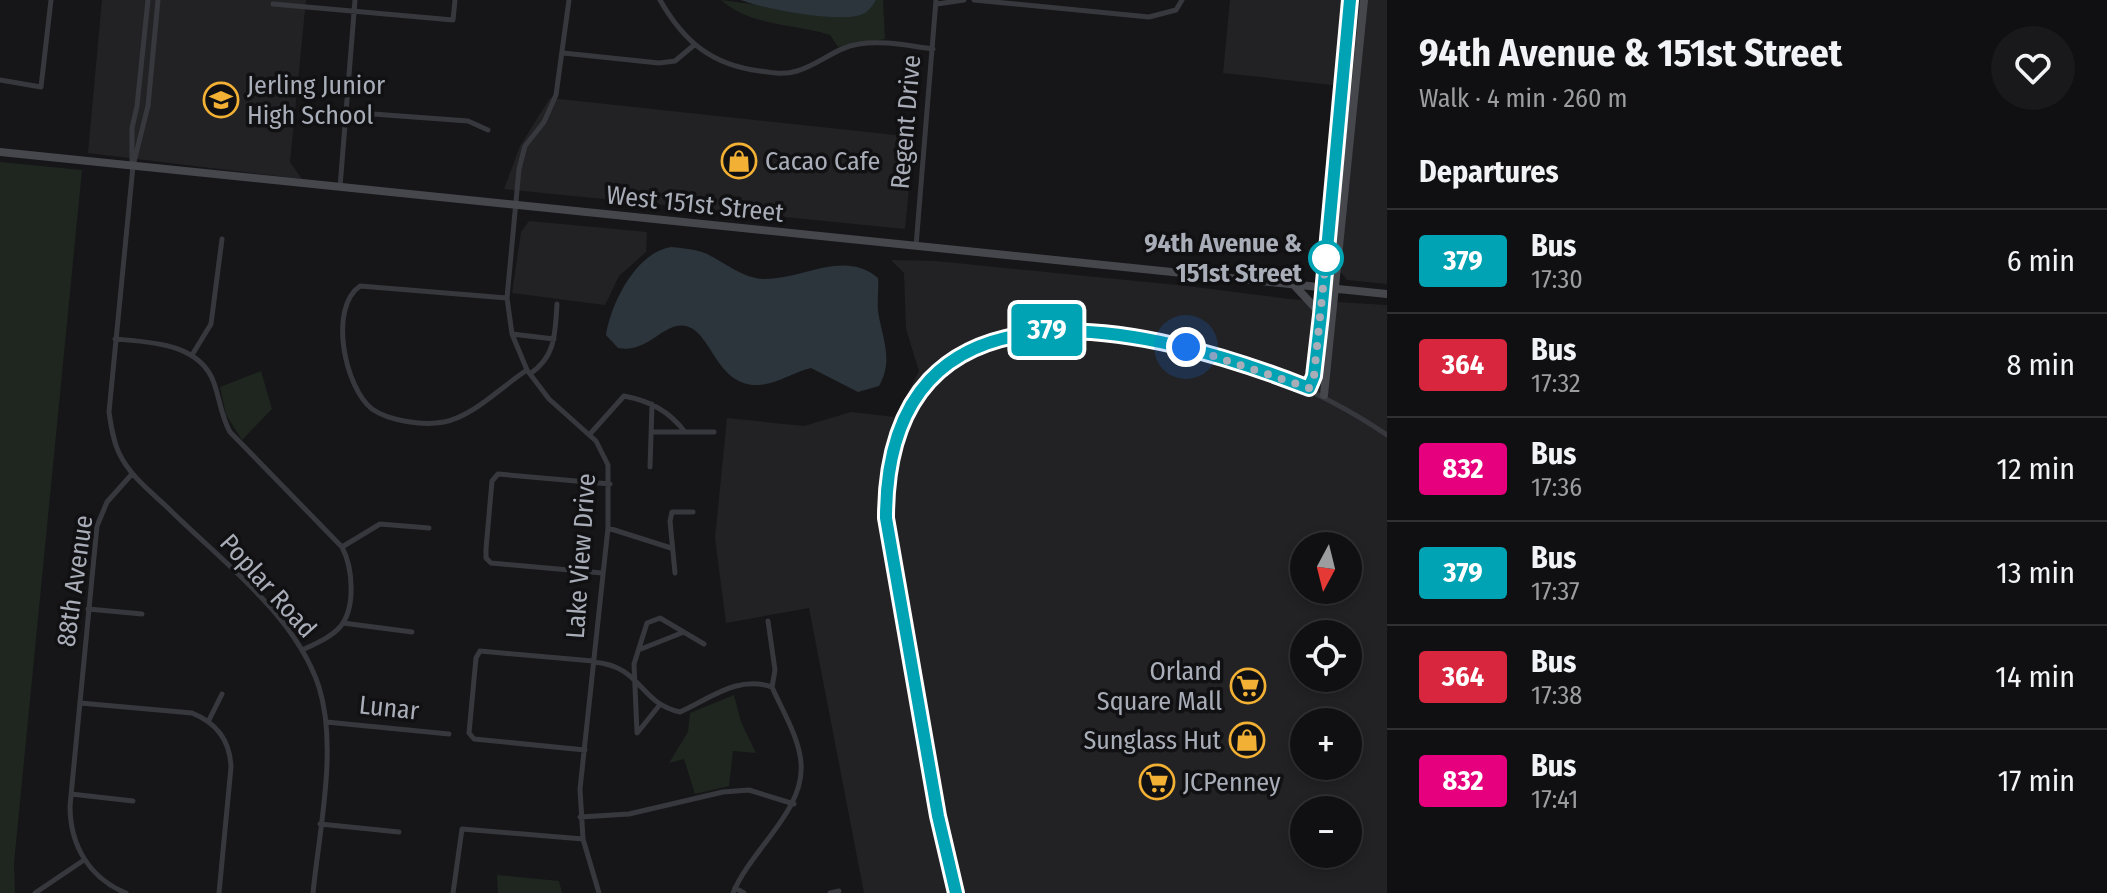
<!DOCTYPE html>
<html lang="en">
<head>
<meta charset="utf-8">
<style>
	:root { --surface:#101012; --page:#19191b; --text:#f1f3f6; --muted:#9c9d9f; --line:#303032 }
	body { margin:0; font-family:"Fira Sans Condensed",sans-serif; background:var(--page); color:var(--text); height:100vh; display:flex; flex-direction:column; font-size:30px; white-space:nowrap }
	* { box-sizing:border-box; margin:0 }
	p { font-size:26px; color:var(--muted) }
	.icon { flex:none; width:44px; height:44px; fill:none; stroke:currentColor; stroke-width:2; stroke-linecap:round; stroke-linejoin:round }
	.map { position:relative; flex:1; overflow:hidden }
	.panel { display:flex; flex-direction:column; background:var(--surface); width:720px }
	.panel>* { flex:none }
	.badge { padding:0 16px; border-radius:6px; font-size:28px; line-height:52px }
	.needle { width:52px; rotate:187deg }
	.buttons { position:absolute; left:1290px; top:532px; display:grid; gap:16px }
	.buttons a { display:grid; place-items:center; width:72px; height:72px; border-radius:50%; background:var(--surface); box-shadow:0 4px 12px #0003,0 0 0 2px var(--line); font-size:40px }
	.you { position:absolute; width:40px; height:40px; margin:-20px; border:6px solid #fff; border-radius:50%; background:#1a73e8; box-shadow:0 0 0 12px #1a73e833 }
	.map>.badge { position:absolute; translate:-50% -50%; box-shadow:0 0 0 4px #fff }
	h2 { padding:0 32px; font-size:30px; line-height:72px }
	.round { display:grid; place-items:center; flex:none; width:84px; height:84px; border-radius:42px; background:var(--page) }
	.head { display:flex; align-items:center; justify-content:space-between; height:136px; padding:0 32px }
	h1 { font-size:38px; font-weight:700; line-height:60px }
	ul { padding:0; list-style:none }
	li { display:flex; align-items:center; gap:24px; height:104px; padding:0 32px; border-top:2px solid var(--line) }
	li div { flex:1 }
	li b { display:block; font-size:30px }
	li em { font-style:normal }
	li .badge { min-width:88px; font-weight:700; text-align:center }
	main { display:flex; flex:1; min-height:0 }
	.map>svg:first-child { display:block }
	.built { fill:#222225; fill-rule:evenodd }
	.green { fill:#1e261f }
	.water { fill:#2c353c }
	.lines { fill:none; stroke-linecap:round; stroke-linejoin:round }
	.street { stroke:#37383d; stroke-width:5 }
	.secondary { stroke:#45474d; stroke-width:8 }
	.line-casing { stroke:#fff; stroke-width:18 }
	.line { stroke:#00a3b4; stroke-width:12 }
	.walk { stroke:#a8adb8; stroke-width:8; stroke-dasharray:0 14.4 }
	.stop-dot { fill:#fff; stroke:#00a3b4; stroke-width:4 }
	.labels { text-anchor:middle; dominant-baseline:central; stroke-width:7; stroke-linejoin:round; paint-order:stroke }
	.poi-label { font-size:26px; fill:#a8adb8; stroke:#111113; text-anchor:start }
	.street-label { font-size:26px; fill:#a8adb8; stroke:#111113 }
	.stop-label { font-size:26px; font-weight:bold; fill:#a8adb8; stroke:#111113; text-anchor:end }
</style>
</head>
<body>
<main>
<div class="map">
<svg width="1387" height="893" viewBox="0 0 1387 893">
	<rect width="100%" height="100%" fill="#161618"/>
	<path class="built" d="M102,0H306L290,162L302,179L88,153Z
		M1230,0H1387V284L1347,280L1340,271L1356,114L1330,111L1333,85L1223,73Z
		M550,98L914,137L905,229L504,189L520,146Z
		M529,221L647,232L646,252L619,276L605,305L512,293L521,232Z
		M891,260L936,261L1187,286L1289,299L1387,305V893H864L809,608L726,623L715,538L727,418L804,426L851,412L895,417L919,371L906,329L904,273ZM1304,546H1348V590H1304ZM1304,634H1348V678H1304ZM1304,722H1348V766H1304ZM1304,810H1348V854H1304Z"/>
	<path class="green" d="M721,0L850,17L863,14L876,0H883L885,39L838,47L830,35C792,23 752,27 721,0Z
		M0,162L82,170L14,863L15,893H0Z
		M261,371L272,409L242,440L226,415L220,387Z
		M734,695L741,722L756,753L733,751L729,786L695,794L684,759L669,763L688,732L690,713Z
		M497,875L559,881L562,893H498Z"/>
	<path class="water" d="M741,0H876C873,5 869,11 863,14C842,24 763,9 741,0Z
		M671,247C681,248 692,249 702,252C723,260 740,278 764,279C802,280 844,249 878,278C879,289 877,300 878,311C882,338 894,360 879,386L858,392L811,368C793,372 778,384 759,385C716,387 712,332 686,326C663,321 649,354 618,348L606,335C611,302 637,252 671,247Z"/>
	<g class="lines">
		<path class="street" d="M158,0L148,106L133,166L109,412C111,426 113,440 119,453C130,476 150,491 167,507C220,560 295,614 319,687C338,748 319,831 313,893
			M569,0L556,95L544,122L525,146L519,169L507,298L512,334L527,370L549,399L596,441L608,465V528L580,789L583,839L599,893
			M660,0C684,42 712,65 760,71C773,73 784,75 797,71C819,65 836,47 859,44C883,40 909,46 933,49
			M974,0L1149,17L1176,10L1182,0
			M273,4L453,20L455,0
			M937,4L964,0
			M563,53L659,63L675,61L693,46
			M0,80L41,87L51,0
			M346,112L468,121L488,130
			M132,165V128L137,106L148,0
			M340,187L355,0
			M916,246L936,0
			M507,298L360,286C328,308 345,388 372,409C389,421 424,426 444,422C474,416 502,386 527,370
			M512,334L554,339
			M115,339C150,342 200,343 214,383C220,400 221,416 230,432L342,547C353,568 356,608 340,627C330,638 315,644 302,650
			M192,355L211,324L222,239
			M530,374C556,356 555,334 557,304
			M651,432H714
			M590,434L624,396C650,401 669,411 685,432
			M650,467L652,404
			M608,528L671,548
			M342,547L380,524L429,528
			M602,573L491,563L486,558V549L492,481L498,474L610,484
			M675,573L670,521L672,512H693
			M88,609L142,614
			M768,621L775,670L772,687
			M343,623L412,632
			M641,649L684,632
			M593,662C643,666 637,702 680,712C711,698 738,675 772,687C782,710 799,737 801,763C805,811 751,849 733,893
			M80,703L192,713C217,723 230,740 231,767L219,893
			M209,720L222,694
			M326,722L449,734
			M638,732L658,707
			M637,733L634,664L647,623L660,618L704,644
			M585,750L474,739L469,733L476,658L480,651L593,661
			M71,794L133,801
			M580,817L629,814L723,792L749,790L794,804
			M320,824L399,832
			M735,888L744,893
			M35,893L84,860
			M126,893C89,878 70,845 70,806L97,526L107,502L132,474
			M453,893L462,829L583,839
			M830,893L839,891
			M956,893L938,816L886,518C886,230 1238,333 1387,435"/>
		<path class="secondary" d="M0,152L1387,294
			M1294,285L1320,313
			M1309,388L1314,376L1321,315L1350,0
			M1324,395L1364,0"/>
	</g>
	<g class="lines">
		<g class="line-casing">
			<path id="line" d="M956,893L938,816L886,518C886,260 1150,325 1309,388L1314,376L1321,315L1350,0"/>
		</g>
		<use href="#line" class="line"/>
		<path class="walk" d="M1186,347L1309,388L1314,376L1326,258"/>
	</g>
	<defs>
		<g id="school-ring" transform="scale(1.8)"><circle r="9.5" fill="#111113" stroke="#f2b134" stroke-width="1.5"/><path d="M0-5L7-2L0 1L-7-2ZM-4 1L0 2.5L4 1V4Q0 6-4 4Z" fill="#f2b134"/></g>
		<g id="shop-ring" transform="scale(1.8)"><circle r="9.5" fill="#111113" stroke="#f2b134" stroke-width="1.5"/><path d="M-5-2.5h2.3a2.7 3.5 0 0 1 5.4 0H5L5.5 6h-11ZM-1.5-2.5h3a1.5 2.3 0 0 0-3 0Z" fill="#f2b134"/></g>
		<g id="supermarket-ring" transform="scale(1.8)"><circle r="9.5" fill="#111113" stroke="#f2b134" stroke-width="1.5"/><path d="M-6-5.5h2.5l.6 2H6L4.5 2H-2.5L-4.4-4H-6ZM-1.5 3.2a1.3 1.3 0 1 0 .1 0ZM3 3.2a1.3 1.3 0 1 0 .1 0Z" fill="#f2b134"/></g>
	</defs>
	<g fill-rule="evenodd">
		<use href="#school-ring" x="221" y="100"/>
		<use href="#shop-ring" x="739" y="161"/>
		<use href="#supermarket-ring" x="1248" y="686"/>
		<use href="#shop-ring" x="1247" y="740"/>
		<use href="#supermarket-ring" x="1157" y="782"/>
	</g>
	<circle class="stop-dot" cx="1326" cy="258" r="16"/>
	<g class="labels">
		<g class="poi-label">
			<text x="247" y="85">Jerling Junior<tspan x="247" dy="30">High School</tspan></text>
			<text x="765" y="161">Cacao Cafe</text>
			<text x="1222" y="671" text-anchor="end">Orland<tspan x="1222" dy="30">Square Mall</tspan></text>
			<text x="1221" y="740" text-anchor="end">Sunglass Hut</text>
			<text x="1183" y="782">JCPenney</text>
		</g>
		<g class="street-label">
			<text transform="translate(906 122) rotate(-85)">Regent Drive</text>
			<text transform="translate(695 204) rotate(6)">West 151st Street</text>
			<text transform="translate(581 556) rotate(-86)">Lake View Drive</text>
			<text transform="translate(75 581) rotate(-82)">88th Avenue</text>
			<text transform="translate(268 586) rotate(48)">Poplar Road</text>
			<text transform="translate(389 708) rotate(6)">Lunar</text>
		</g>
		<g class="stop-label">
			<text x="1302" y="243">94th Avenue &amp;<tspan x="1302" dy="30">151st Street</tspan></text>
		</g>
	</g>
</svg>
<div class="buttons">
<a><svg class="needle" viewBox="-14 -14 28 28"><path d="M0-13l5 13h-10z" fill="#e53935"/><path d="M0 13l5-13h-10z" fill="#9c9d9f"/></svg></a>
<a><svg class="icon" aria-label="locate" viewBox="0 0 24 24"><circle cx="12" cy="12" r="6"/><path d="M12 2v4M12 18v4M2 12h4M18 12h4"/></svg></a>
<a>+</a>
<a>−</a>
</div>
<div class="you" style="left:1186px;top:347px"></div>
<b class="badge" style="left:1047px;top:330px;background:#00a3b4;color:#fff">379</b>
</div>
<section class="panel">
<div class="head"><div><h1>94th Avenue &amp; 151st Street</h1><p>Walk · 4 min · 260 m</p></div><a class="round"><svg class="icon" aria-label="heart" viewBox="0 0 24 24"><path d="M12 20l-8-8c-3-5 5-10 8-4 3-6 11-1 8 4z"/></svg></a></div>
<h2>Departures</h2>
<ul>
<li><span class="badge" style="background:#00a3b4;color:#fff">379</span><div><b>Bus</b><p>17:30</p></div><em>6 min</em></li>
<li><span class="badge" style="background:#d7263d;color:#fff">364</span><div><b>Bus</b><p>17:32</p></div><em>8 min</em></li>
<li><span class="badge" style="background:#e6007e;color:#fff">832</span><div><b>Bus</b><p>17:36</p></div><em>12 min</em></li>
<li><span class="badge" style="background:#00a3b4;color:#fff">379</span><div><b>Bus</b><p>17:37</p></div><em>13 min</em></li>
<li><span class="badge" style="background:#d7263d;color:#fff">364</span><div><b>Bus</b><p>17:38</p></div><em>14 min</em></li>
<li><span class="badge" style="background:#e6007e;color:#fff">832</span><div><b>Bus</b><p>17:41</p></div><em>17 min</em></li>
</ul>
</section>
</main>
</body>
</html>
